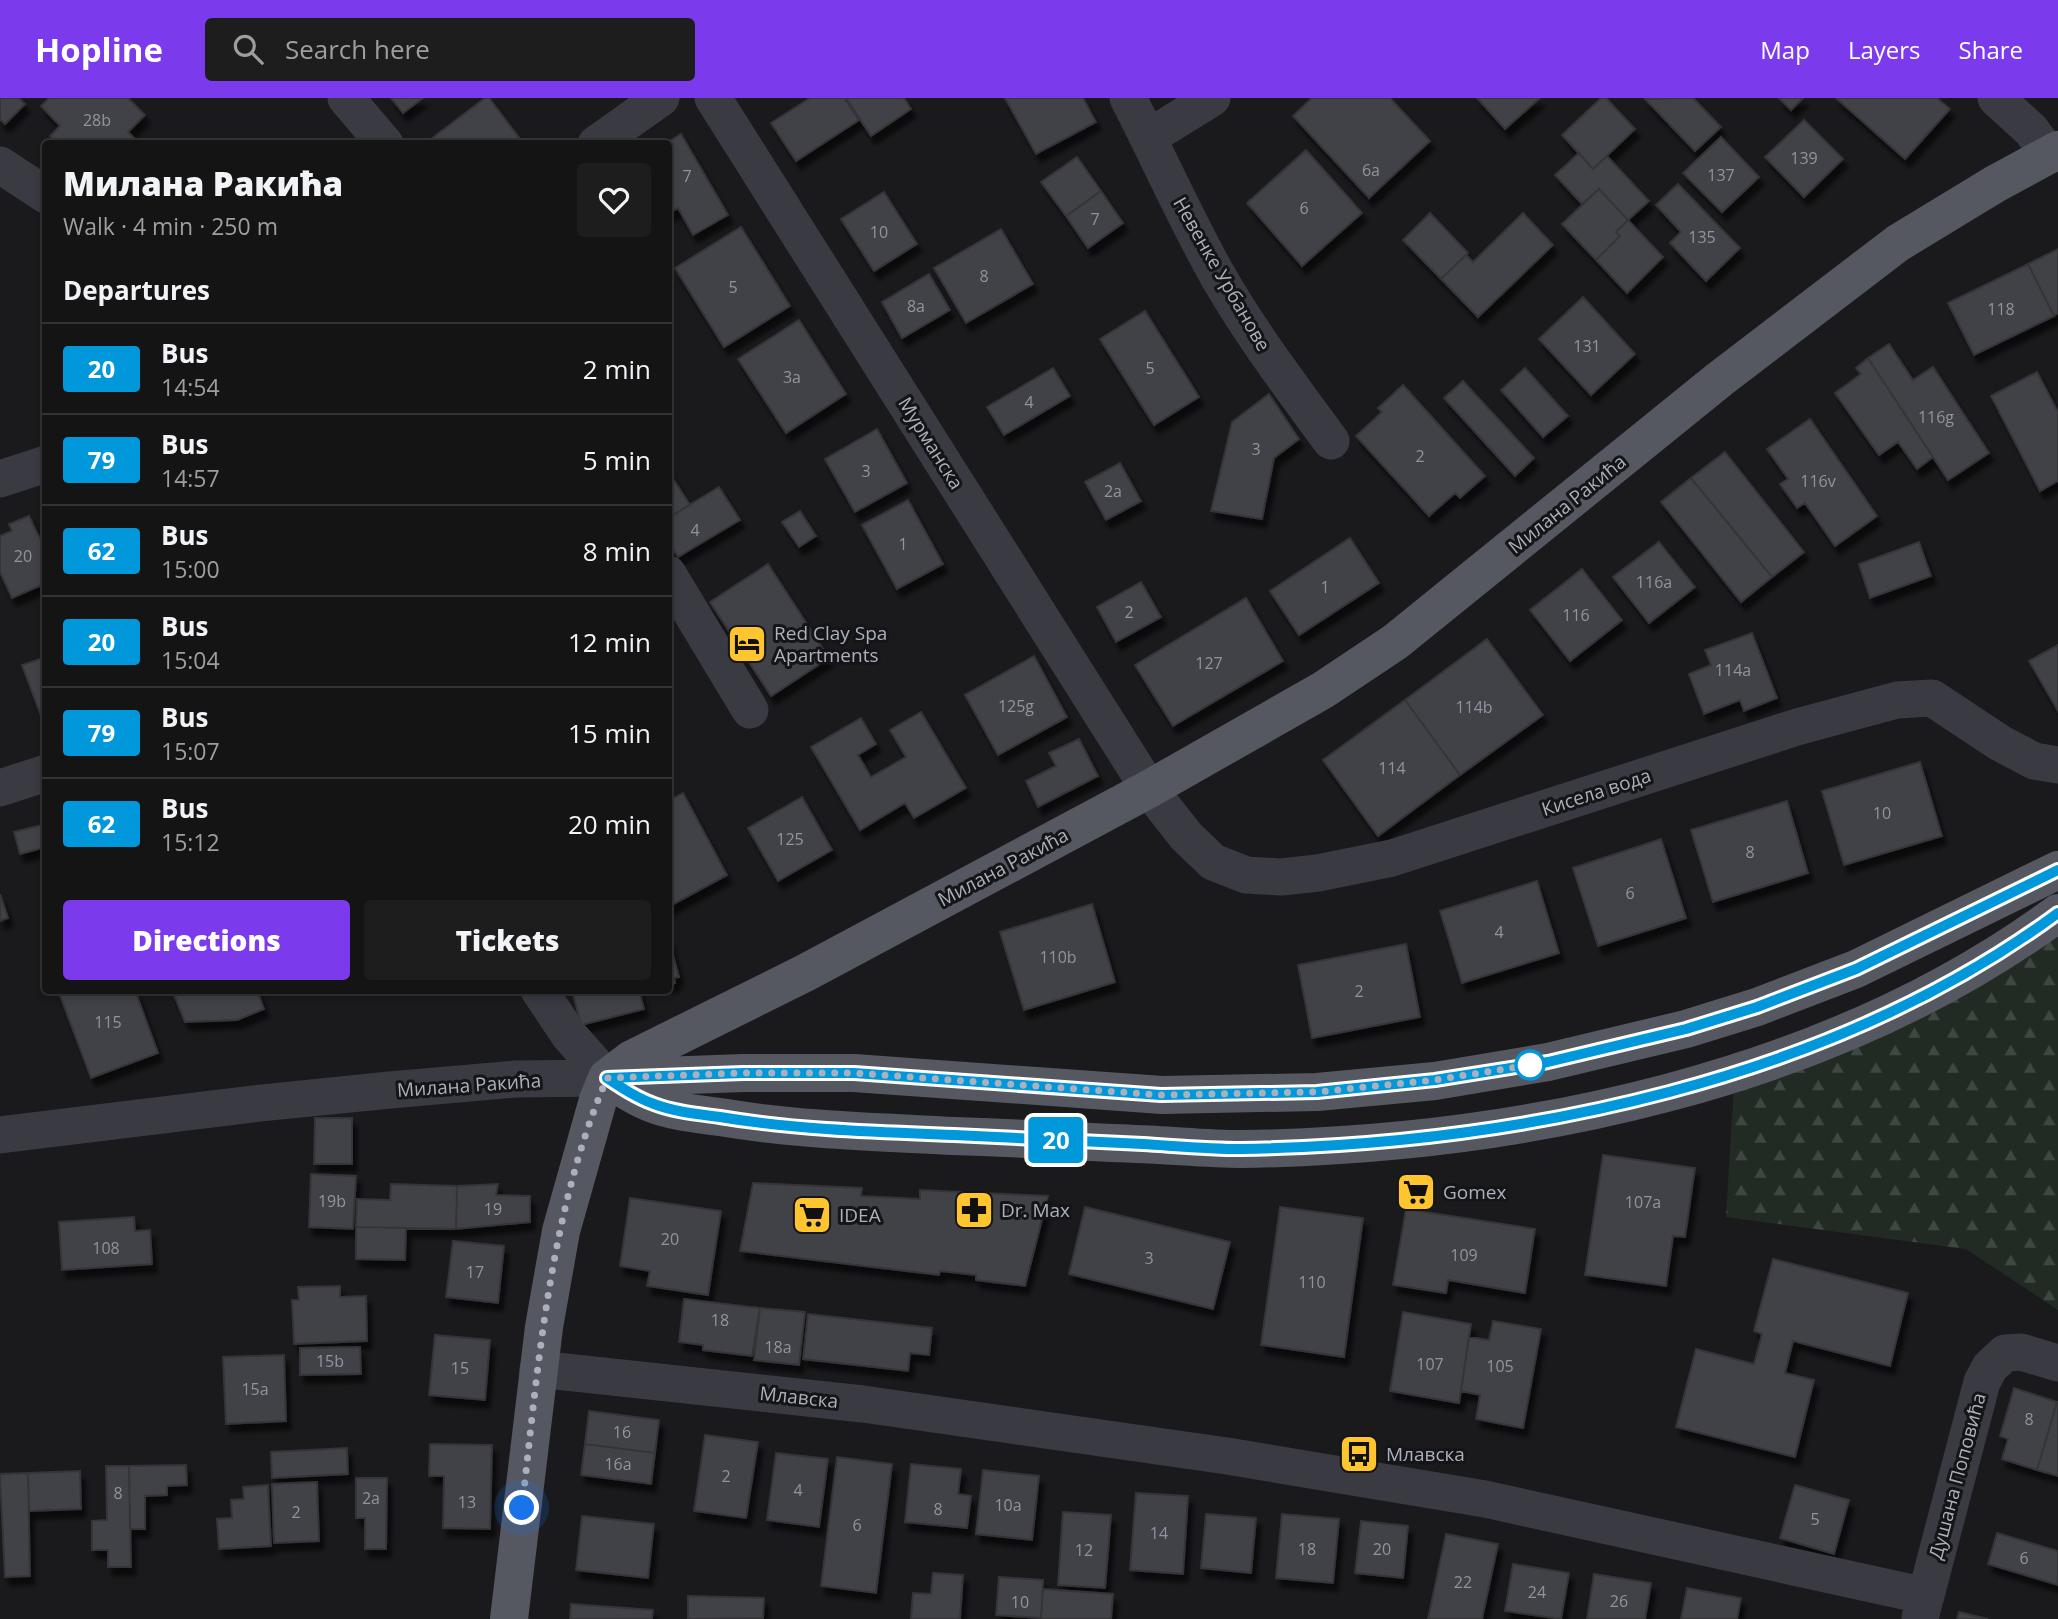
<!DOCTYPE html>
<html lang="en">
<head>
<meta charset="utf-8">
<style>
	:root { --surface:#141415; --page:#1d1d1e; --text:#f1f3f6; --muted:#9d9ea0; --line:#333334; --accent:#7c3aed }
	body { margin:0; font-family:"Open Sans",sans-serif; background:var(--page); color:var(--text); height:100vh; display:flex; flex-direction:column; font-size:26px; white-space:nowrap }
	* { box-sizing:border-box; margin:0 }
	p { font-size:23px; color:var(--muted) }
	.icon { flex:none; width:38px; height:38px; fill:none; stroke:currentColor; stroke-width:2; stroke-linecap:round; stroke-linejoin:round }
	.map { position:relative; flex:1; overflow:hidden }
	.sheet { position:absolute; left:42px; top:42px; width:630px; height:854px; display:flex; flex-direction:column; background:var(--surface); border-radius:7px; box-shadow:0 4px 10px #0003,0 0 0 2px var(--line) }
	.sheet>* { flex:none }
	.badge { padding:0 14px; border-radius:5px; font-size:24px; line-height:46px }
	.you { position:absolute; width:35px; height:35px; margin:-18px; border:5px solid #fff; border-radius:50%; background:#1a73e8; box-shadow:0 0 0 10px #1a73e833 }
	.map>.badge { position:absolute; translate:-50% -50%; box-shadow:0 0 0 4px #fff }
	h2 { padding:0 21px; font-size:26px; line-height:63px }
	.round { display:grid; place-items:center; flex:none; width:74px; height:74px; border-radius:7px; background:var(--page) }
	.headline { display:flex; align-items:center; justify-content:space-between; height:119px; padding:0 21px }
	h1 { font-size:33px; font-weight:800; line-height:52px }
	.cta { display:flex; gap:14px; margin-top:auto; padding:14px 21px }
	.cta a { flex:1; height:80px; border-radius:7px; background:var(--accent); color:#fff; font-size:28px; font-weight:800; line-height:80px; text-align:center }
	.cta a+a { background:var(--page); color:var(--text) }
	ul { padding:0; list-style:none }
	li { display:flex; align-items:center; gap:21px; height:91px; padding:0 21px; border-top:2px solid var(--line) }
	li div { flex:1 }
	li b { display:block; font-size:26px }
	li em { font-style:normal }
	li .badge { min-width:77px; font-weight:700; text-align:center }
	header { display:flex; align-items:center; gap:42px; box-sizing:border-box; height:98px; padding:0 35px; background:var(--accent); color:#fff }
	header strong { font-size:33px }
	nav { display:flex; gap:38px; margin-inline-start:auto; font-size:24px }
	.search { width:490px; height:63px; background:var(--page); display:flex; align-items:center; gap:18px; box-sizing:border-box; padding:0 24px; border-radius:7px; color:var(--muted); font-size:26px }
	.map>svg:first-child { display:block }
	.forest { fill:url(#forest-firs) }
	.building { fill:#414247; stroke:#343438; stroke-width:2; filter:url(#shadow) }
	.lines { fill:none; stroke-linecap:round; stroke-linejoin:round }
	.minor { stroke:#3a3b42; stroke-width:37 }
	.major { stroke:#565861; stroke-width:38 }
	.line-casing { stroke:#fff; stroke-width:16 }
	.line { stroke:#0098da; stroke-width:10 }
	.walk { stroke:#abb0bd; stroke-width:7; stroke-dasharray:0 12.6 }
	.stop-dot { fill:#fff; stroke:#0098da; stroke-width:3.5 }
	.labels { text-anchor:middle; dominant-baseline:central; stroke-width:6; stroke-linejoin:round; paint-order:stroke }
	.number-label { font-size:16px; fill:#9094a0 }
	.street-label { font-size:19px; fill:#abb0bd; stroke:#151517 }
	.poi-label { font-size:19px; fill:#abb0bd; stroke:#151517; text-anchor:start }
</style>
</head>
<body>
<header>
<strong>Hopline</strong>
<div class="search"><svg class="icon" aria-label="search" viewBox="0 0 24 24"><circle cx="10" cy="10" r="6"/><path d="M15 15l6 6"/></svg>Search here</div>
<nav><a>Map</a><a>Layers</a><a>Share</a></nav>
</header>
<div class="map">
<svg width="2058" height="1521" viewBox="0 0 2058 1521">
	<defs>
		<pattern id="forest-firs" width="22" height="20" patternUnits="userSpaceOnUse" patternTransform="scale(1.75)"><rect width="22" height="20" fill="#212b23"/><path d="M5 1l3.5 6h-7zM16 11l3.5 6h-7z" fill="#3f4741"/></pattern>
		<filter id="shadow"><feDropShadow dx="4.5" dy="8" stdDeviation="2" flood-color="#0009"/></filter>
	</defs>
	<rect width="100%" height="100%" fill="#1a1a1c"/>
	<path class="forest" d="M2058,834V1212L1966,1151L1726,1119L1734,985Z"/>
	<path class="building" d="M0,0H19L25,6L5,26L0,21Z
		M49,0H128L145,17L128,34L139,45L58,46L50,38L60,28L41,8Z
		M391,0H423L403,15Z
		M485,0H489L524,46H434L431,41Z
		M810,0H844L859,22L796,63L771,25Z
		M846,0H904L911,11L871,38Z
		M1005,0H1083L1096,24L1036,56Z
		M1312,0H1390L1430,43L1369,100L1293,18Z
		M1477,0H1540L1505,31Z
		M1601,0H1606L1635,31L1593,71L1562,37Z
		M1693,0L1721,29L1695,53L1645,1Z
		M1779,0H1803L1791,12Z
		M1836,0H1937L1950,11L1905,61Z
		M1804,22L1843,61L1804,99L1765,59Z
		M681,36L728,117L693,137L678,110L668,116V46H665Z
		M1721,39L1759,79L1722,114L1683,75Z
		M1306,52L1362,115L1302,168L1247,105Z
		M1579,55L1593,71L1607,58L1649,103L1628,122L1599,91L1582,106L1555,77Z
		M1077,59L1101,93L1066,118L1041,84Z
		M1678,86L1740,150L1706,183L1670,145L1681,134L1656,107Z
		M1599,91L1628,122L1616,134L1620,138L1596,162L1562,126Z
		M1101,93L1123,125L1088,150L1066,118Z
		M884,94L917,146L874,173L841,121Z
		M1430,115L1468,155L1441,181L1403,142Z
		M1523,115L1553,147L1478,219L1441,181L1466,157L1473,164Z
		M1628,122L1663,159L1627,195L1596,162L1620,138L1616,134Z
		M741,129L790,208L724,249L675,170Z
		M1001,131L1033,186L966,225L934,170Z
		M2058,151V215L2054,218L2028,166Z
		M2028,166L2054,218L1974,257L1948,205Z
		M929,176L950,212L902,240L882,204Z
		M1583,199L1635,256L1591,297L1539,241Z
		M1145,213L1199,299L1154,327L1100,241Z
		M799,222L846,296L786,335L738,261Z
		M1889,246L1913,282L1933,269L1989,355L1948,382L1868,260Z
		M1868,260L1933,359L1917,371L1898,344L1879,357L1835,295L1861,276L1856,270Z
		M1053,270L1070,298L1004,337L987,309Z
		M1525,270L1568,318L1543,339L1501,292Z
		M2037,274L2058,314V383L2040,393L1991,298Z
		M1463,283L1534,360L1515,378L1444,300Z
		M1403,287L1485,378L1460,400L1455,395L1429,418L1356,338L1382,314L1378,310Z
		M1269,296L1299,341L1274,360L1262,421L1211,413L1232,324Z
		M1810,321L1877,418L1835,448L1805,405L1797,410L1780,386L1788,381L1767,351Z
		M877,331L907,385L855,414L825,361Z
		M1725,354L1804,454L1772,479L1691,380Z
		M1120,365L1141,403L1106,422L1085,384Z
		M668,373L690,407L668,420Z
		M1691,380L1772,479L1741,504L1661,404Z
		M719,389L740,422L678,459L668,443V420Z
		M908,402L943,466L897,491L862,427Z
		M800,413L816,438L799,449L782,424Z
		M29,418L40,441L46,439V485L12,500L0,474V438L12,433L9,426Z
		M1350,440L1379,485L1299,537L1270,493Z
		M1659,444L1695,489L1649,525L1613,479Z
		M1919,444L1931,478L1870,500L1859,466Z
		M768,466L829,560L771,598L710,504Z
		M1582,471L1622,522L1570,563L1530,512Z
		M1141,484L1161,519L1116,544L1097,509Z
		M1246,500L1283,563L1173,628L1135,567Z
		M1752,535L1777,600L1744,613L1740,602L1704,616L1689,576L1711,567L1705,552Z
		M1487,541L1543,617L1460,677L1405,602Z
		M2058,547V613L2029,563Z
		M1034,558L1067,619L998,657L965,597Z
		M46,559V631L22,567Z
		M1405,602L1460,677L1378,738L1323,662Z
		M921,614L966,690L914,720L905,705L860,732L811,649L861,620L876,646L858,657L871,679L906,659L890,632Z
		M1079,641L1098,678L1038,709L1026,683L1056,668L1049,655Z
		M1920,664L1942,738L1844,767L1822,693Z
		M683,695L727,777L668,809V703Z
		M802,699L832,752L778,783L748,730Z
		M1787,703L1808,775L1713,804L1691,732Z
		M46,726V749L20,756L14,734Z
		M1661,741L1686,820L1598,848L1573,770Z
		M1537,783L1559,855L1462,885L1440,813Z
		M0,796L8,820L0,823Z
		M1092,806L1115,884L1024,912L1000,834Z
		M668,839L679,879L674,880L675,885L668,887Z
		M1406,846L1420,919L1312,940L1298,867Z
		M58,892H135L158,955L91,980Z
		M172,892H257L264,911L237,922L185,924Z
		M572,892H639L644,911L581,927Z
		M315,1020H352V1066H314Z
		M1603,1057L1695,1070L1685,1139L1673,1138L1666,1188L1585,1177Z
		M311,1076L356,1078L353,1131L309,1129Z
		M753,1085L862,1090L861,1098L920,1101V1092L1048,1098L1025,1188L976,1182V1177L940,1173L939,1177L740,1153Z
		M391,1086L457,1088L456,1131L356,1129L357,1101L390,1102Z
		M498,1086L496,1097L530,1098V1124L456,1131L457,1088Z
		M630,1100L721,1113L708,1197L647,1188L650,1173L620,1168Z
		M1085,1109L1230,1144L1213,1211L1069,1176Z
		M1280,1109L1363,1120L1344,1259L1261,1247Z
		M1406,1111L1535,1131L1525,1195L1448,1182L1446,1195L1393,1187Z
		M134,1119L135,1133L150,1132L152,1166L62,1172L59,1124Z
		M356,1129L406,1130L405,1162L356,1161Z
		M453,1143L504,1148L498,1205L446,1199Z
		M1773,1161L1908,1195L1890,1268L1793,1243L1785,1275L1814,1282L1795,1359L1676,1329L1696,1251L1754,1266L1762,1236L1754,1233Z
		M340,1188V1199L366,1198L367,1243L294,1246L292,1202H299L298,1189Z
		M684,1201L760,1210L752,1258L703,1252V1247L679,1244Z
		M760,1210L805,1214L799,1267L754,1262Z
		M1403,1214L1471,1226L1459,1305L1390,1293Z
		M808,1216L932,1230L929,1257L910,1255L908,1273L803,1261Z
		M1493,1223L1541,1231L1523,1330L1476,1321L1480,1297L1461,1293L1469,1239L1489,1242Z
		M435,1237L490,1242L485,1302L429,1297Z
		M360,1249L361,1276L300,1277V1250Z
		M284,1257L286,1323L226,1326L223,1259Z
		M2014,1290L2057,1304L2037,1372L2002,1361L2008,1341L2000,1338Z
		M2057,1304H2058V1378L2037,1372Z
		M589,1313L659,1322L655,1355L585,1346Z
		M705,1337L758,1344L746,1420L694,1413Z
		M430,1346L492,1347L490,1431L443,1430L444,1378H429Z
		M585,1346L655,1355L651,1386L581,1377Z
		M347,1350L348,1376L272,1380L271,1354Z
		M776,1355L828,1361L819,1429L767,1422Z
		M837,1359L892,1366L876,1495L821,1488Z
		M911,1366L961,1371L958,1396L971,1398L967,1430L905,1424Z
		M186,1367L187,1387L167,1388V1397L145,1398V1431H130L129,1368Z
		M106,1368H129L131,1469H108V1452H92V1423L107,1422Z
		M983,1372L1039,1378L1032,1442L976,1436Z
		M80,1373L81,1411L29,1413L28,1375Z
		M28,1375L30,1478L5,1479L0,1376Z
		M356,1380H387L386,1451H365V1420H356Z
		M317,1384L319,1443L274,1445L272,1386Z
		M268,1387L271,1448L219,1451L217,1421L232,1420L231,1402L244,1401L243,1389Z
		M1795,1387L1849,1402L1834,1456L1780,1440Z
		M1136,1395L1188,1398L1183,1476L1130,1472Z
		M1063,1414L1111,1417L1105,1490L1058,1487Z
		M1206,1416L1256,1420L1251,1475L1201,1470Z
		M1282,1416L1339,1421L1333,1485L1276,1480Z
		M582,1418L654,1426L648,1480L576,1472Z
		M1361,1423L1408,1428L1403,1480L1355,1475Z
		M1997,1435L2058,1453V1487L1988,1466Z
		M1446,1436L1498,1446L1482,1521H1428Z
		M1513,1466L1569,1475L1561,1521L1505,1513Z
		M933,1475L963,1477L960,1521H911L913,1495L931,1496Z
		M1594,1476L1651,1485L1645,1521H1587Z
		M999,1479L1043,1482L1041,1520L996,1517Z
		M1687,1490L1741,1500L1737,1521H1681Z
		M1043,1491L1113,1496L1111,1521H1041Z
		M688,1498L764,1500L763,1520L688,1521Z
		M571,1506L653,1512L652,1521H570Z
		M1959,1514L1988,1521H1957Z"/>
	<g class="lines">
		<path class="minor" d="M346,0L385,46
			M713,0L1149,691L1186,738L1213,764L1246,777L1281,779L1318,775L1392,760L1797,629L1897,602L1932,600L2000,645L2034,663L2058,667
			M1128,0C1159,60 1186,122 1219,180C1252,237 1292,290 1331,343
			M1996,0L2031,32L2049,56
			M1149,39L1212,0
			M596,46L661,0
			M0,67L46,97
			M0,381L46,366
			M668,476L750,612
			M0,690L46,675
			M539,892L569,937L607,980
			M0,1037L261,1005L390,992L516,981L607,980
			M538,1271L863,1306L1227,1358L1485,1401L1926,1498
			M1920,1520L1982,1284L1990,1269L2005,1255L2021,1254L2058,1265"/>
		<path class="major" d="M607,980C622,990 637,1000 653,1006C674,1014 698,1016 720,1019C797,1032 876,1034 954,1038C1015,1040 1075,1043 1136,1046C1171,1047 1206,1051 1241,1051C1520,1047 1830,983 2058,815
			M607,980L743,975H854L1162,997L1317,994L1435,983L1548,964L1686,931L1757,909L1856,871L2058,772
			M509,1521L544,1229L561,1133L598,1002L607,980L632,961L805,875L1149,691L1323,592L1395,544L1720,281L1898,145L1995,86L2058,52"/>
	</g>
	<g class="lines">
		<g class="line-casing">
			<path id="line" d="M2058,772L1856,871L1757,909L1686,931L1548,964L1435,982L1317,994L1161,997L854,975H743L607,980C622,990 637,1000 654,1006C675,1014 698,1016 720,1019C797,1032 876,1034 954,1037C1017,1040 1080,1043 1143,1046C1176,1048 1209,1051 1241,1051C1520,1046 1830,983 2058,815"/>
		</g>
		<use href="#line" class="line"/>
		<path class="walk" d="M522,1410C538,1268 550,1112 607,980L743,975H854L1161,997L1317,994L1435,982L1530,967"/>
	</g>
	<defs>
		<g id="hotel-square" transform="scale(2.0125)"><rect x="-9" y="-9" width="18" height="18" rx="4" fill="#ffc52f" stroke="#151517"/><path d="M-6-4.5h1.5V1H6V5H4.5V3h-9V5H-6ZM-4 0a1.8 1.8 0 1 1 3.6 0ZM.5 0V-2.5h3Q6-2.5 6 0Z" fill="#111"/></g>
		<g id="supermarket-square" transform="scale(2.0125)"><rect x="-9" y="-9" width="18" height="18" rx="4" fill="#ffc52f" stroke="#151517"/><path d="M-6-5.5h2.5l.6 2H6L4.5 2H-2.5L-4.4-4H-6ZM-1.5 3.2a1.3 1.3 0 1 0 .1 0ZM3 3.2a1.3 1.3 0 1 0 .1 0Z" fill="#111"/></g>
		<g id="pharmacy-square" transform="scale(2.0125)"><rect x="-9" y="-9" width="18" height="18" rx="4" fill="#ffc52f" stroke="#151517"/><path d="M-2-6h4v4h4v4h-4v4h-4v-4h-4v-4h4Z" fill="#111"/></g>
		<g id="bus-square" transform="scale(2.0125)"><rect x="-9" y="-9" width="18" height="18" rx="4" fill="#ffc52f" stroke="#151517"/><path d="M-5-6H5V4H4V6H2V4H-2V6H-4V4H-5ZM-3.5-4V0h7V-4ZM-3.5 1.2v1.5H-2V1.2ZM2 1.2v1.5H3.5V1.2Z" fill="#111"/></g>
	</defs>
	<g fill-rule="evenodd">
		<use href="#hotel-square" x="747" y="546"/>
		<use href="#supermarket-square" x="1416" y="1094"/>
		<use href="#pharmacy-square" x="974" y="1112"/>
		<use href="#supermarket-square" x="812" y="1117"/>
		<use href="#bus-square" x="1359" y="1356"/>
	</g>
	<circle class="stop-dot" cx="1530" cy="967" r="14"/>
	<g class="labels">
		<g class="number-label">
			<text x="97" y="22">28b</text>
			<text x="1804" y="60">139</text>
			<text x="1371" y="72">6a</text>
			<text x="1721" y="77">137</text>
			<text x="687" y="78">7</text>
			<text x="1304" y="110">6</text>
			<text x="1095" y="121">7</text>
			<text x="879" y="134">10</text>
			<text x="1702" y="139">135</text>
			<text x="984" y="178">8</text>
			<text x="733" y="189">5</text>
			<text x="916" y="208">8a</text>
			<text x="2001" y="211">118</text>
			<text x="1587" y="248">131</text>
			<text x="1150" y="270">5</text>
			<text x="792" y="279">3a</text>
			<text x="1029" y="304">4</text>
			<text x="1936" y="319">116g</text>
			<text x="1256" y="351">3</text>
			<text x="1420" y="358">2</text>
			<text x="866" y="373">3</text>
			<text x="1818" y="383">116v</text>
			<text x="1113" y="393">2a</text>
			<text x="695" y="432">4</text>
			<text x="903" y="446">1</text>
			<text x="23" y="458">20</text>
			<text x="1654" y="484">116a</text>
			<text x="1325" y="489">1</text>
			<text x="1129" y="514">2</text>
			<text x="1576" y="517">116</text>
			<text x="1209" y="565">127</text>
			<text x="1733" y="572">114a</text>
			<text x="1016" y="608">125g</text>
			<text x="1474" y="609">114b</text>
			<text x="1392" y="670">114</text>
			<text x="1882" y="715">10</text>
			<text x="790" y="741">125</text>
			<text x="1750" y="754">8</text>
			<text x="1630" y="795">6</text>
			<text x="1499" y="834">4</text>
			<text x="1058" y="859">110b</text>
			<text x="1359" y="893">2</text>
			<text x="108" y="924">115</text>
			<text x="332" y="1103">19b</text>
			<text x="1643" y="1104">107a</text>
			<text x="493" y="1111">19</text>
			<text x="670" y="1141">20</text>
			<text x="106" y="1150">108</text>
			<text x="1464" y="1157">109</text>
			<text x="1149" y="1160">3</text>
			<text x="475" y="1174">17</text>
			<text x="1312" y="1184">110</text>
			<text x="720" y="1222">18</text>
			<text x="778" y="1249">18a</text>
			<text x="330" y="1263">15b</text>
			<text x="1430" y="1266">107</text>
			<text x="1500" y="1268">105</text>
			<text x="460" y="1270">15</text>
			<text x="255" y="1291">15a</text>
			<text x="2029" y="1321">8</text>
			<text x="622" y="1334">16</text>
			<text x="618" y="1366">16a</text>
			<text x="726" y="1378">2</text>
			<text x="798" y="1392">4</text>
			<text x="118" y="1395">8</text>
			<text x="371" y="1400">2a</text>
			<text x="467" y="1404">13</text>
			<text x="1008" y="1407">10a</text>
			<text x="938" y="1411">8</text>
			<text x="296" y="1414">2</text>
			<text x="1815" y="1421">5</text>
			<text x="857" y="1427">6</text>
			<text x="1159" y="1435">14</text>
			<text x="1307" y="1451">18</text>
			<text x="1382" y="1451">20</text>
			<text x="1084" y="1452">12</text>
			<text x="2024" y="1460">6</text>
			<text x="1463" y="1484">22</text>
			<text x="1537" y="1494">24</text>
			<text x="1619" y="1503">26</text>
			<text x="1020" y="1504">10</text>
		</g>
		<g class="street-label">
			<text transform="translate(1222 176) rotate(60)">Невенке Урбанове</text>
			<text transform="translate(931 345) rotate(58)">Мурманска</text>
			<text transform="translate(1567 406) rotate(-39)">Милана Ракића</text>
			<text transform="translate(1596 694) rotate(-18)">Кисела вода</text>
			<text transform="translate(1003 769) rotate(-28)">Милана Ракића</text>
			<text transform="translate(469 987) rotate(-4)">Милана Ракића</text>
			<text transform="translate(799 1299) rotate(6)">Млавска</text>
			<text transform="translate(1957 1378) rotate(-75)">Душана Поповића</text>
		</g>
		<g class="poi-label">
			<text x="774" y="535">Red Clay Spa<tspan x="774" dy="22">Apartments</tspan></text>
			<text x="1443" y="1094">Gomex</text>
			<text x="1001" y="1112">Dr. Max</text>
			<text x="839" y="1117">IDEA</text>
			<text x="1386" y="1356">Млавска</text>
		</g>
	</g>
</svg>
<div class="you" style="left:522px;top:1410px"></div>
<b class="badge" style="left:1056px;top:1042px;background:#0098da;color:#fff">20</b>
<section class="sheet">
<div class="headline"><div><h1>Милана Ракића</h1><p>Walk · 4 min · 250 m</p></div><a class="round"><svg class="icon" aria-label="heart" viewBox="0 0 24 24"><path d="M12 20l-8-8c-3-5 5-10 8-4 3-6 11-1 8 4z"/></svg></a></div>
<h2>Departures</h2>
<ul>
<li><span class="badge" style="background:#0098da;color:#fff">20</span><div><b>Bus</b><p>14:54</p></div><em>2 min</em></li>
<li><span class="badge" style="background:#0098da;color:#fff">79</span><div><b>Bus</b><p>14:57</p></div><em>5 min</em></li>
<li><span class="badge" style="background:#0098da;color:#fff">62</span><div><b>Bus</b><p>15:00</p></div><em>8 min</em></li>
<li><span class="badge" style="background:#0098da;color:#fff">20</span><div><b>Bus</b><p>15:04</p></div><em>12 min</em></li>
<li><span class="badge" style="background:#0098da;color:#fff">79</span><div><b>Bus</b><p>15:07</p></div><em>15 min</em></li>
<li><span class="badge" style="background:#0098da;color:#fff">62</span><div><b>Bus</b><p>15:12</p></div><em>20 min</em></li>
</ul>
<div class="cta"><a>Directions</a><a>Tickets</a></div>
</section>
</div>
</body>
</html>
